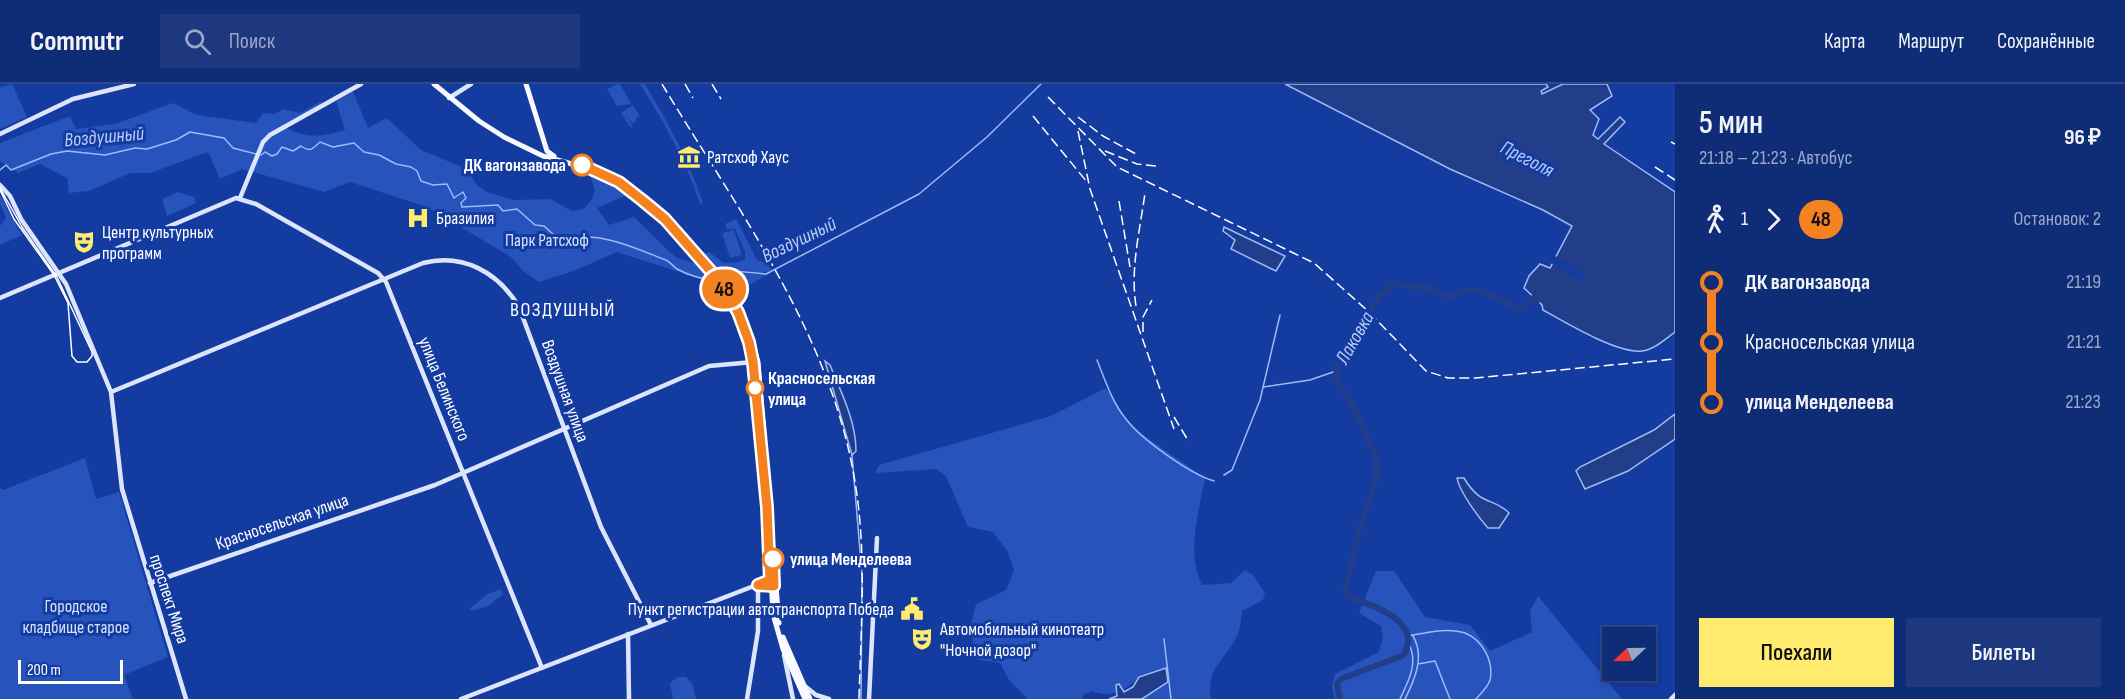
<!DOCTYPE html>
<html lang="ru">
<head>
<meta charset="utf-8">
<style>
	:root { --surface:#0f2c77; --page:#1d387f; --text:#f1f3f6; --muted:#9ba7c6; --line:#2f4889; --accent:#ffec6f }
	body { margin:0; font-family:"Sofia Sans Condensed",sans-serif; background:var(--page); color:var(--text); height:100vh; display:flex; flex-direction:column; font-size:22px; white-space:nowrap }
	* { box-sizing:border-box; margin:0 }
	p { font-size:20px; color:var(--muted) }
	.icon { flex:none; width:33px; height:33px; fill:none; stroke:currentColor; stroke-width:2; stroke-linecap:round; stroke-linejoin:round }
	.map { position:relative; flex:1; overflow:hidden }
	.drawer { display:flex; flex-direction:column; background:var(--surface); width:450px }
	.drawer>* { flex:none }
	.badge { padding:0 12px; border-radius:20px; font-size:21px; line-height:39px }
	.needle { width:39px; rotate:248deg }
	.tools { position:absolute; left:1602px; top:543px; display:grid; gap:12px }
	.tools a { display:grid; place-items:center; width:54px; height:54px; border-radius:0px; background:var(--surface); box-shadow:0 3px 9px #0003,0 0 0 2px var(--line); font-size:30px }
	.scale { position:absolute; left:18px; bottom:15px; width:105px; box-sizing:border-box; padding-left:6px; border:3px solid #fff; border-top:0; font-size:16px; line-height:21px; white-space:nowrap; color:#fff; -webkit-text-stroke:4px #143b9f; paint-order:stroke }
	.map>.badge { position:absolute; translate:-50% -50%; box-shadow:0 0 0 3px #fff }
	.legs { display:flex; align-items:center; gap:9px; height:66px; padding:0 24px; font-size:20px }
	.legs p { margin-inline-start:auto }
	.head { display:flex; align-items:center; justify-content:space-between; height:102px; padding:0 24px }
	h1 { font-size:33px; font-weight:600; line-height:45px }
	.action { display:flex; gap:12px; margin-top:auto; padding:12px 24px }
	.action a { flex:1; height:69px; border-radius:0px; background:var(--accent); color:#111; font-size:24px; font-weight:600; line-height:69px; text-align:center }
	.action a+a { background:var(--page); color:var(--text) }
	ul { padding:0 24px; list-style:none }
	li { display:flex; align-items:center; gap:21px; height:60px; font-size:22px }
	li i { display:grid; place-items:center; width:9px; height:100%; margin:0 8px; background:currentColor }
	li i::after { content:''; width:15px; height:15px; margin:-8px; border:4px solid; border-radius:50%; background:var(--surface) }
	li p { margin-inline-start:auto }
	li:first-child i { background:linear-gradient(#0000 50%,currentColor 0) }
	li:last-child i { background:linear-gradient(currentColor 50%,#0000 0) }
	header { display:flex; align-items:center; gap:36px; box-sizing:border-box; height:84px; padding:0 30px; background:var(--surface); border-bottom:2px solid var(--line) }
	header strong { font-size:28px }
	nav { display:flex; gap:33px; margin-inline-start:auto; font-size:21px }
	.search { width:420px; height:54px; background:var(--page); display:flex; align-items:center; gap:15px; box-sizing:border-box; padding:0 21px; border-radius:0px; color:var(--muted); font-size:22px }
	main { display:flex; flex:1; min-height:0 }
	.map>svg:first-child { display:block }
	.green { fill:#2753bd }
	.water { fill:#223e8b; stroke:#9ebaf7; stroke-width:1.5 }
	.pier { fill:#143b9f }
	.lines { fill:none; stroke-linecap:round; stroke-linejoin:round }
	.stream { stroke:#9ebaf7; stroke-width:1.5 }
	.river { stroke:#223e8b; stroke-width:6 }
	.secondary { stroke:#dce5fd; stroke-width:4.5 }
	.primary { stroke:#f9faff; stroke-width:5 }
	.tram { stroke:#fff; stroke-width:1.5 }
	.rail { stroke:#fff; stroke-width:1.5; stroke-dasharray:10 4.5; stroke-linecap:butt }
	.line-1-casing { stroke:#fff; stroke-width:14 }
	.line-1 { stroke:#f58220; stroke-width:9 }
	.stop-1-dot { fill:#fff; stroke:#f58220; stroke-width:3 }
	.labels { text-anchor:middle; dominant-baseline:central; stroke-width:6; stroke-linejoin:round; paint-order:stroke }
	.poi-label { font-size:18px; fill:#fff; stroke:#143b9f; text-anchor:start }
	.stop-label { font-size:18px; font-weight:bold; fill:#fff; stroke:#143b9f; text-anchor:start }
	.park-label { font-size:18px; fill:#d5e1fd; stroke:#143b9f }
	.street-label { font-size:18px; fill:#fff; stroke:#143b9f }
	.water-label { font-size:20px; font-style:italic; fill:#b9cdfa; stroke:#143b9f }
	.neighbourhood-label { font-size:20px; letter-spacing:1.5px; fill:#fff; stroke:#143b9f }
</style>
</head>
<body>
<header>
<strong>Commutr</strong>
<div class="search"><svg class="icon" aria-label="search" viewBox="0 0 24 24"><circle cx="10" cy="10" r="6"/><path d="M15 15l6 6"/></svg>Поиск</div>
<nav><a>Карта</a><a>Маршрут</a><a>Сохранённые</a></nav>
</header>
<main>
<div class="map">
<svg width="1675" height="615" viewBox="0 0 1675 615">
	<rect width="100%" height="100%" fill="#143b9f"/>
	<path class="green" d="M12,0L27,33L0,45V3Z
		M617,0H620L631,20L617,22L607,5Z
		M640,0H645C668,39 689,76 703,119L700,120C686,76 664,39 640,0Z
		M353,8L368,44L387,34L421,66L467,85L477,101L487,108L513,116L550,115L572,127L580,126L586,123L592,115L595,106L590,92L592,88L627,111L597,124L609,141L634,133C647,145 659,158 672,170C686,182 698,171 707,197L617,168L576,186L539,198L524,188L511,173L427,123L350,98L324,108L242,85L220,95L208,68L150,89H130L89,107L69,109L67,94L40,80L18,89L0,77V59L70,32L76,45L115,40L173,19L197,31L256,39L263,29L274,30L284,25L300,29L321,17V20L285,43C306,55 323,53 345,46L336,17Z
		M633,21L639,31L633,40L626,31L633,43L631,44L621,29Z
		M178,108L194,113L196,119L167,132L162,115Z
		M0,111L22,151L0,161V142L6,134L0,120Z
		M736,135L757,176L768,180L771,186C755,194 737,179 720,190L703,170L709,168L724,179L739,178L745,175V167L735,145H727L725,140Z
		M734,146L742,171L730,174L722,149Z
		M772,188L751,200L730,203L722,193C737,183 756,195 772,188Z
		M1106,304L1126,336L1139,348L1205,394C1199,427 1186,469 1202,501L1231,499L1245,486L1253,491L1265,509L1263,516L1242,527C1241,533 1241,540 1239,546C1230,574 1205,581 1211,615H1142L1159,605L1165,584L1139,593C1127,606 1111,615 1092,607L1083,611L1082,615H1028L1009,596L1000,579L975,575L971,541L976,520L1006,506L1014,486L1007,467L993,448L968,443L946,392L936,385L875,389L879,381L1051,332Z
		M85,374L96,415L119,408L168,573L124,591L133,615H0V404L3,406Z
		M1376,487H1394L1425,533L1470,541L1490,567L1532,548L1530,527L1538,512L1622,615H1335L1332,603L1335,590L1379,568L1383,553L1381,542L1359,529Z
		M501,505L503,510L488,522L472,527L469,525L488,510Z
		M677,593H686L692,599L696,615H673L670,599Z"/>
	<path class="water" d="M1285,0H1546L1548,3L1541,7L1542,10L1563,0H1607L1612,12L1590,26L1599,35L1593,51L1598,55L1620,33L1625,38L1604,60L1675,108V248C1665,255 1654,266 1642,267C1618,270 1566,239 1543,226L1542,221L1524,204L1529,192L1540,180L1550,184L1572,142L1543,126L1450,85Z
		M1224,143L1285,172L1276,187L1231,165L1235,156L1223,147Z
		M825,277L830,281C841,308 856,337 856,367L852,371Z
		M1675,330V355L1628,387L1585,405L1576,387L1580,383L1654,346Z
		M1457,394H1464C1481,423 1494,413 1509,429L1499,444H1488C1479,434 1459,407 1457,394Z
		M1166,584L1168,598L1142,615H1109L1117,612L1116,601L1119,600L1124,608L1133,603L1139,593Z"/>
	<path class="pier" d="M1555,172L1585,190L1581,197L1551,179Z"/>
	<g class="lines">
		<path class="stream" d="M261,71L265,68L272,72L277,70L282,63L293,67L301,62C311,69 313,64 320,58L333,63L354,59L364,68L379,71L396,80L411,83L417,87L421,97L433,101L447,100L454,114L463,108L466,114L461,119L462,123L498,121L503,127L517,125L535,141L544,142L566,162C572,161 577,156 583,154C603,149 647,169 666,176C670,178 673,182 677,185C686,190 702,196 713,195
			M0,86L6,81L11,86L51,70L67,67L105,71L135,64L147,65L176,56L190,48L224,54L233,64L256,70
			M717,194L734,187L766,190L919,110L987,53L1041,0
			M733,197L734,187
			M1097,276C1105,296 1112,318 1126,335C1141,355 1190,390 1214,397
			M1263,303L1310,296L1336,287
			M852,371L862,491L861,615
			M1224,391L1232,386L1260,316L1280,231
			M1408,552C1425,549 1448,543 1465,549C1483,556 1494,578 1490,596C1488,603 1481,609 1476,615
			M1164,555L1171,615
			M1418,580L1435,577L1450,615
			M1400,615C1409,596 1419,578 1408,558
			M1405,615C1415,595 1425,572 1413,552"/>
		<path class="river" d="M1340,615L1337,600L1341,595L1404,571C1406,566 1410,559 1408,553C1404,530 1365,519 1347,512L1345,507L1360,443L1377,392V375L1354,324L1337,297L1336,282L1380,212L1394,200L1427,204L1451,214C1474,196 1497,215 1520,225L1533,214L1538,216"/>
		<path class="secondary" d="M449,14L471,0
			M0,50L73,15L134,0
			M0,101L10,112L21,135L66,200L111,308L122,405L186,615
			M240,114L263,58L270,51L361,0
			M0,214L236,114L256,120L378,189L386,198L542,584
			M111,308L423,179C463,169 498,188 519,223L601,443L651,541
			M150,499L435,401L709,282L753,278
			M628,550L629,615
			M784,571L793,615
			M806,603L816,611L829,615
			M461,615L772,495
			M747,615L758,547V501
			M869,615L877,454
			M1671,615L1675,611"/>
		<path class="primary" d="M434,0L479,37L504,53L543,72L601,88L619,98L665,135L732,216L749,258L753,278L767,423L773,530L783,565L805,615
			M526,0L547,67L554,72
			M622,96L654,122
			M674,141L710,181
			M746,239L758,278L779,539
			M783,553L810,615"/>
		<path class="tram" d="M0,104L22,143L57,193L92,268V272L87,278H77L72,272L68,219L54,191L14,135L0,106"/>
		<path class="rail" d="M662,0C737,125 831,250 855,398C867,470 861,543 859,615
			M685,0L693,14
			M712,0L721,15
			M1048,13L1117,83L1314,179L1368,227L1426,287L1448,294H1475L1675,275
			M1033,32L1087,98
			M1078,33L1103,52L1136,70
			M1078,47L1090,105L1174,345
			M1671,58L1675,60
			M1105,67L1137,80L1156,82
			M1655,83L1675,96
			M1119,117L1130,183
			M1136,222C1130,185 1140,146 1145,109
			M1143,248V233L1152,216
			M1174,333L1189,358"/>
	</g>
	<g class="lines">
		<g class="line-1-casing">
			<path id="line-1" d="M582,81L619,98L642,116L665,135L715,192L738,228L749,258L753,278L767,423L770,496L758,501L774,502L773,475"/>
		</g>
		<use href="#line-1" class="line-1"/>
	</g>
	<defs>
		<g id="museum-bare" transform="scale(1.8)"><path d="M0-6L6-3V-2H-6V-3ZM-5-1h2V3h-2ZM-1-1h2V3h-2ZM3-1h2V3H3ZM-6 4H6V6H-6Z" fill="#ffec6f" stroke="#143b9f" stroke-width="2.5" paint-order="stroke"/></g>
		<g id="hospital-bare" transform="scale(1.8)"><path d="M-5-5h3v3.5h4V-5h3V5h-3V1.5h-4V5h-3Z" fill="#ffec6f" stroke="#143b9f" stroke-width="2.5" paint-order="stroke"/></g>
		<g id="theatre-bare" transform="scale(1.8)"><path d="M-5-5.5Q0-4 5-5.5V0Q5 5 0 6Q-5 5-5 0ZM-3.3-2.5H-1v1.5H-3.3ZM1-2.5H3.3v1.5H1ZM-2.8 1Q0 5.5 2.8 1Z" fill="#ffec6f" stroke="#143b9f" stroke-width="2.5" paint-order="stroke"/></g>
		<g id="civic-bare" transform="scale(1.8)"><path d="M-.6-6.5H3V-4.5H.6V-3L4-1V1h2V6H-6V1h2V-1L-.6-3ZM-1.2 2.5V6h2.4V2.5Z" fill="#ffec6f" stroke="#143b9f" stroke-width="2.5" paint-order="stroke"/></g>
	</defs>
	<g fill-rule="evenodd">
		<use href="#museum-bare" x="689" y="73"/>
		<use href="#hospital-bare" x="418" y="134"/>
		<use href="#theatre-bare" x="84" y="158"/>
		<use href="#civic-bare" x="912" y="525"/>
		<use href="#theatre-bare" x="922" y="555"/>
	</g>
	<g class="stop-1-dot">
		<circle cx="582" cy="81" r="10"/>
		<circle cx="755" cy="304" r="8"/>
		<circle cx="773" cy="475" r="10"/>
	</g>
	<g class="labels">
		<g class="poi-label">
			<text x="707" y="73">Ратсхоф Хаус</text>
			<text x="436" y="134">Бразилия</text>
			<text x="102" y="148">Центр культурных<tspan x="102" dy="21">программ</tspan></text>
			<text x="894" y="525" text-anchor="end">Пункт регистрации автотранспорта Победа</text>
			<text x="940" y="545">Автомобильный кинотеатр<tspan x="940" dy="21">"Ночной дозор"</tspan></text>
		</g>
		<g class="stop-label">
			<text x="566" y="81" text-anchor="end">ДК вагонзавода</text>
			<text x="768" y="294">Красносельская<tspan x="768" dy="21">улица</tspan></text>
			<text x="790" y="475">улица Менделеева</text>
		</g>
		<g class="park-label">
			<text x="547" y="156">Парк Ратсхоф</text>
			<text x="76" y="522">Городское<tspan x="76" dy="21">кладбище старое</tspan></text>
		</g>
		<g class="street-label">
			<text transform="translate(444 305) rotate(68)">улица Белинского</text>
			<text transform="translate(565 307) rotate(70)">Воздушная улица</text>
			<text transform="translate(282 438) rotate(-19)">Красносельская улица</text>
			<text transform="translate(169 515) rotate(72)">проспект Мира</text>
		</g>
		<g class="water-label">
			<text transform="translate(104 53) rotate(-5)">Воздушный</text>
			<text transform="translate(1527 75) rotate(27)">Преголя</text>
			<text transform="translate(799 156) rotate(-26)">Воздушный</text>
			<text transform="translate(1355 254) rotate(-60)">Лаковка</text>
		</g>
		<g class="neighbourhood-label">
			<text x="563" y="226">ВОЗДУШНЫЙ</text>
		</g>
	</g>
</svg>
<div class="tools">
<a><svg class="needle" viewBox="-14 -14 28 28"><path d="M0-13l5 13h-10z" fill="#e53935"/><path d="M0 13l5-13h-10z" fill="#9ba7c6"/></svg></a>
</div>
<div class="scale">200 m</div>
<b class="badge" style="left:724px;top:205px;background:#f58220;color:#111">48</b>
</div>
<section class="drawer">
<div class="head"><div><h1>5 мин</h1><p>21:18 – 21:23 · Автобус</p></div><b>96 ₽</b></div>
<div class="legs"><svg class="icon" aria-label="walk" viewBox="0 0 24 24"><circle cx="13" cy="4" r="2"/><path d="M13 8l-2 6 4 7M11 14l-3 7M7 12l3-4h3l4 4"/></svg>1<svg class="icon" aria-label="forward" viewBox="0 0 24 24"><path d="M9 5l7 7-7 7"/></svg><b class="badge" style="background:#f58220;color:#111">48</b><p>Остановок: 2</p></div>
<ul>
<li><i style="color:#f58220"></i><b>ДК вагонзавода</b><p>21:19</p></li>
<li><i style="color:#f58220"></i><span>Красносельская улица</span><p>21:21</p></li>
<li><i style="color:#f58220"></i><b>улица Менделеева</b><p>21:23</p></li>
</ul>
<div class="action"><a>Поехали</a><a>Билеты</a></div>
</section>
</main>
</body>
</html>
